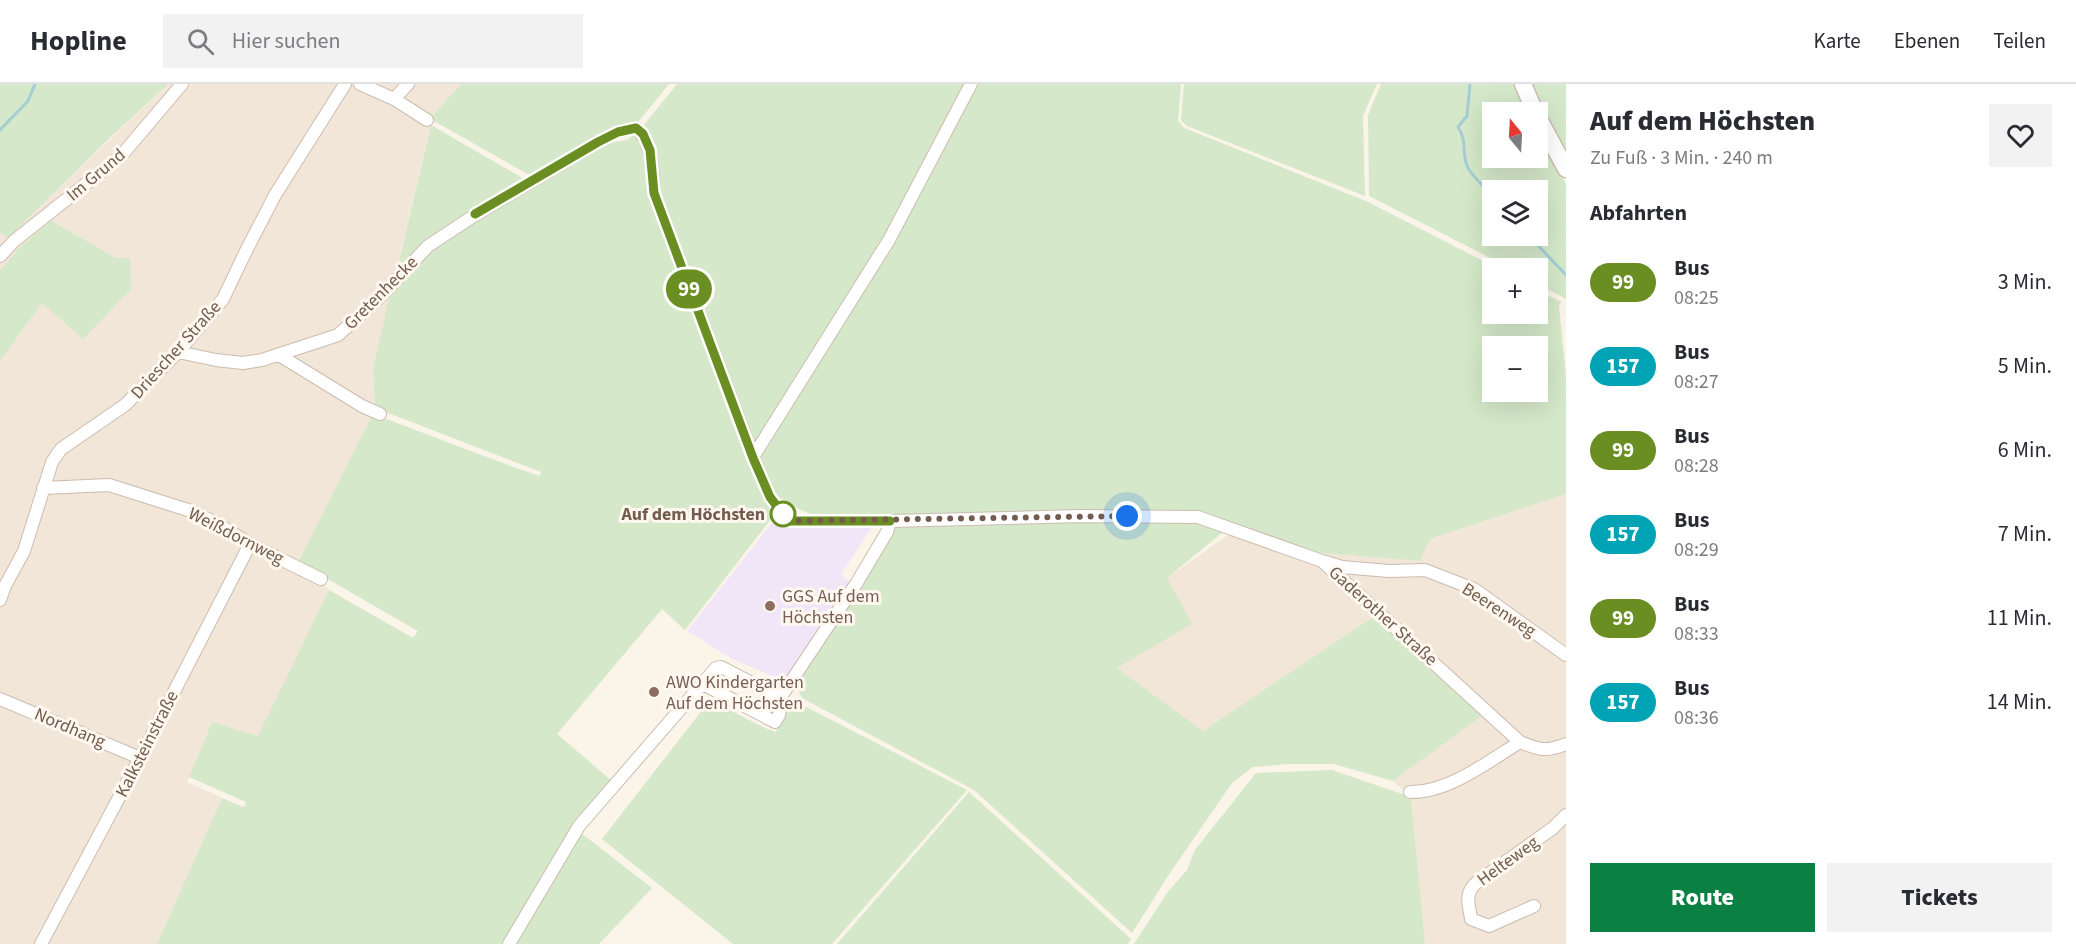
<!DOCTYPE html>
<html lang="de">
<head>
<meta charset="utf-8">
<style>
	:root { --surface:#fff; --page:#f2f2f3; --text:#2b2b33; --muted:#7c7c81; --line:#e1e1e2; --accent:#0b8043 }
	body { margin:0; font-family:"Source Sans 3",sans-serif; background:var(--page); color:var(--text); height:100vh; display:flex; flex-direction:column; font-size:22px; white-space:nowrap }
	* { box-sizing:border-box; margin:0 }
	p { font-size:20px; color:var(--muted) }
	.icon { flex:none; width:33px; height:33px; fill:none; stroke:currentColor; stroke-width:2; stroke-linecap:round; stroke-linejoin:round }
	.map { position:relative; flex:1; overflow:hidden }
	.details { display:flex; flex-direction:column; background:var(--surface); width:510px }
	.details>* { flex:none }
	.badge { padding:0 12px; border-radius:20px; font-size:21px; line-height:39px }
	.needle { width:39px; rotate:342deg }
	.buttons { position:absolute; left:1482px; top:18px; display:grid; gap:12px }
	.buttons a { display:grid; place-items:center; width:66px; height:66px; border-radius:0px; background:var(--surface); box-shadow:0 6px 24px #0002; font-size:30px }
	.you { position:absolute; width:30px; height:30px; margin:-15px; border:4px solid #fff; border-radius:50%; background:#1a73e8; box-shadow:0 0 0 9px #1a73e833 }
	.map>.badge { position:absolute; translate:-50% -50%; box-shadow:0 0 0 3px #fff }
	h2 { padding:0 24px; font-size:22px; line-height:54px }
	.round { display:grid; place-items:center; flex:none; width:63px; height:63px; border-radius:0px; background:var(--page) }
	.summary { display:flex; align-items:center; justify-content:space-between; height:102px; padding:0 24px }
	h1 { font-size:28px; font-weight:800; line-height:45px }
	.cta { display:flex; gap:12px; margin-top:auto; padding:12px 24px }
	.cta a { flex:1; height:69px; border-radius:0px; background:var(--accent); color:#fff; font-size:24px; font-weight:800; line-height:69px; text-align:center }
	.cta a+a { background:var(--page); color:var(--text) }
	ul { padding:0; list-style:none }
	li { display:flex; align-items:center; gap:18px; height:84px; padding:0 24px }
	li div { flex:1 }
	li b { display:block; font-size:22px }
	li em { font-style:normal }
	li .badge { min-width:66px; font-weight:700; text-align:center }
	header { display:flex; align-items:center; gap:36px; box-sizing:border-box; height:84px; padding:0 30px; background:var(--surface); border-bottom:2px solid var(--line) }
	header strong { font-size:28px }
	nav { display:flex; gap:33px; margin-inline-start:auto; font-size:21px }
	.search { width:420px; height:54px; background:var(--page); display:flex; align-items:center; gap:15px; box-sizing:border-box; padding:0 21px; border-radius:0px; color:var(--muted); font-size:22px }
	main { display:flex; flex:1; min-height:0 }
	.map>svg:first-child { display:block }
	.residential { fill:#f2e6d8 }
	.education { fill:#f1e6f7 }
	.green { fill:#d5e8c9; fill-rule:evenodd }
	.lines { fill:none; stroke-linecap:round; stroke-linejoin:round }
	.stream { stroke:#a6cdd4; stroke-width:3 }
	.minor-casing { stroke:#ccbcb0; stroke-width:14 }
	.secondary-casing { stroke:#cfbcae; stroke-width:19 }
	.minor { stroke:#fff; stroke-width:12 }
	.secondary { stroke:#fff; stroke-width:16 }
	.line-casing { stroke:#fff; stroke-width:14 }
	.line { stroke:#6b8e23; stroke-width:9 }
	.walk { stroke:#735c4f; stroke-width:6; stroke-dasharray:0 10.8 }
	.stop-dot { fill:#fff; stroke:#6b8e23; stroke-width:3 }
	.education-dot { fill:#8d6e63; stroke:#fef8f0; stroke-width:2 }
	.labels { text-anchor:middle; dominant-baseline:central; stroke-width:6; stroke-linejoin:round; paint-order:stroke }
	.street-label { font-size:18px; fill:#735c4f; stroke:#fef8f0 }
	.stop-label { font-size:18px; font-weight:bold; fill:#735c4f; stroke:#fef8f0; text-anchor:end }
	.education-label { font-size:18px; fill:#785e54; stroke:#fef8f0; text-anchor:start }
</style>
</head>
<body>
<header>
<strong>Hopline</strong>
<div class="search"><svg class="icon" aria-label="search" viewBox="0 0 24 24"><circle cx="10" cy="10" r="6"/><path d="M15 15l6 6"/></svg>Hier suchen</div>
<nav><a>Karte</a><a>Ebenen</a><a>Teilen</a></nav>
</header>
<main>
<div class="map">
<svg width="1566" height="860" viewBox="0 0 1566 860">
	<rect width="100%" height="100%" fill="#fbf4e9"/>
	<path class="residential" d="M168,0H461L433,31L373,284L375,324L369,340L298,478L329,506L258,653L212,638L187,698L222,714L159,856L157,860H0V277L42,219L116,174L52,136L17,166L0,187V149L7,154Z
		M1566,410V860H1425L1411,713L1393,697L1482,632L1373,533L1203,647L1117,584L1191,540L1167,494L1231,449L1306,467L1420,477L1430,455Z"/>
	<path class="education" d="M771,440L872,443L841,490L850,498L783,597L731,574L687,547Z"/>
	<path class="green" d="M0,0H168L112,52L8,154L0,149Z
		M461,0H669L635,42L531,92L432,36L433,31Z
		M677,0H966L932,59L970,0H1181L1178,37L1184,44L1366,117L1497,184H1492V230H1538V206L1561,218L1559,222L1566,292V410L1430,455L1420,477L1311,468L1225,437L825,433C805,430 792,422 776,411L771,435L685,546L662,525L557,650L612,697L572,742L652,804L599,860H157L222,714L244,723L246,718L189,693L212,638L258,652L329,506L413,554L418,547L298,478L373,330C428,350 483,373 540,392L541,388L375,324L373,284L392,202L439,160L601,60L627,56L639,47ZM1492,262H1538V308H1492Z
		M1184,0H1377L1363,32L1365,112L1187,42L1181,36Z
		M1381,0H1513L1528,28H1492V74H1538V46L1566,100V215L1538,200V184H1510L1369,112L1368,31ZM1492,106H1538V152H1492Z
		M1531,0H1566V65Z
		M431,41L526,96L424,159L397,185Z
		M51,136L116,174H130L131,205L83,255L42,219L0,277V187L17,166Z
		M1179,436L1205,440L1223,448L1167,494L1192,540L1117,584L1203,647L1373,533L1482,632L1393,697L1334,680H1289L1253,683L1232,699L1168,792L1132,849L974,706L802,614L796,600L894,444L904,441Z
		M789,614L967,706L832,860H733L602,755L710,616L767,645L776,648Z
		M1332,686L1411,713L1425,860H1134L1167,809L1187,786L1195,766L1256,689Z
		M969,708L1131,855L1128,860H837Z"/>
	<g class="lines">
		<path class="stream" d="M1470,0L1467,32L1458,43C1468,58 1461,70 1468,84C1471,91 1487,105 1492,113
			M0,46L28,17L35,0
			M1529,152L1566,191"/>
		<g class="minor-casing">
			<path id="minor" d="M360,0L394,15L427,36
				M394,15L408,0
				M0,172L14,157L121,72L182,0
				M178,268L216,276L243,279L262,276L338,251L381,212L428,162L475,131L598,58L618,48L636,44C654,59 652,87 654,109L753,373L770,413L788,437H890L1080,432L1198,433L1322,477L1520,658C1540,666 1545,668 1566,660
				M279,271L362,322L380,330
				M753,373L889,156L971,0
				M43,404L109,401L191,427L218,440L250,460L321,495
				M1326,478L1342,483L1389,487L1425,486L1474,505L1566,571
				M0,516L4,504L24,467L52,378L61,365L125,321L178,268L223,215L246,167L275,111L345,0
				M703,600L775,638L779,631L782,611L856,500L887,448L890,437
				M0,615L140,674
				M1410,708C1448,709 1489,677 1520,658
				M1534,822L1489,842L1471,835C1469,821 1464,810 1476,799L1553,744L1566,731
				M41,860L140,674L250,460
				M509,860L579,742L716,584L721,583L773,610L782,611"/>
		</g>
		<g class="secondary-casing">
			<path id="secondary" d="M1523,0L1535,28
				M1538,33L1566,85"/>
		</g>
		<use href="#minor" class="minor"/>
		<use href="#secondary" class="secondary"/>
	</g>
	<g class="lines">
		<g class="line-casing">
			<path id="line" d="M475,130L598,58L618,48L636,44L643,50L650,66L654,109L753,374L770,413L788,437H890"/>
		</g>
		<use href="#line" class="line"/>
		<path class="walk" d="M783,430L779,425L788,437L1127,432"/>
	</g>
	<circle class="stop-dot" cx="783" cy="430" r="12"/>
	<g class="education-dot">
		<circle cx="770" cy="522" r="6"/>
		<circle cx="654" cy="608" r="6"/>
	</g>
	<g class="labels">
		<g class="street-label">
			<text transform="translate(96 91) rotate(-40)">Im Grund</text>
			<text transform="translate(381 209) rotate(-45)">Gretenhecke</text>
			<text transform="translate(176 266) rotate(-48)">Driescher Straße</text>
			<text transform="translate(236 452) rotate(27)">Weißdornweg</text>
			<text transform="translate(1499 526) rotate(33)">Beerenweg</text>
			<text transform="translate(1383 532) rotate(42)">Gaderother Straße</text>
			<text transform="translate(70 644) rotate(23)">Nordhang</text>
			<text transform="translate(147 660) rotate(-63)">Kalksteinstraße</text>
			<text transform="translate(1508 777) rotate(-36)">Helteweg</text>
		</g>
		<g class="stop-label">
			<text x="765" y="430">Auf dem Höchsten</text>
		</g>
		<g class="education-label">
			<text x="782" y="512">GGS Auf dem<tspan x="782" dy="21">Höchsten</tspan></text>
			<text x="666" y="598">AWO Kindergarten<tspan x="666" dy="21">Auf dem Höchsten</tspan></text>
		</g>
	</g>
</svg>
<div class="buttons">
<a><svg class="needle" viewBox="-14 -14 28 28"><path d="M0-13l5 13h-10z" fill="#e53935"/><path d="M0 13l5-13h-10z" fill="#7c7c81"/></svg></a>
<a><svg class="icon" aria-label="layers" viewBox="0 0 24 24"><path d="M12 4l9 5-9 5-9-5zM3 14l9 5 9-5"/></svg></a>
<a>+</a>
<a>−</a>
</div>
<div class="you" style="left:1127px;top:432px"></div>
<b class="badge" style="left:689px;top:205px;background:#6b8e23;color:#fff">99</b>
</div>
<section class="details">
<div class="summary"><div><h1>Auf dem Höchsten</h1><p>Zu Fuß · 3 Min. · 240 m</p></div><a class="round"><svg class="icon" aria-label="heart" viewBox="0 0 24 24"><path d="M12 20l-8-8c-3-5 5-10 8-4 3-6 11-1 8 4z"/></svg></a></div>
<h2>Abfahrten</h2>
<ul>
<li><span class="badge" style="background:#6b8e23;color:#fff">99</span><div><b>Bus</b><p>08:25</p></div><em>3 Min.</em></li>
<li><span class="badge" style="background:#00a3b4;color:#fff">157</span><div><b>Bus</b><p>08:27</p></div><em>5 Min.</em></li>
<li><span class="badge" style="background:#6b8e23;color:#fff">99</span><div><b>Bus</b><p>08:28</p></div><em>6 Min.</em></li>
<li><span class="badge" style="background:#00a3b4;color:#fff">157</span><div><b>Bus</b><p>08:29</p></div><em>7 Min.</em></li>
<li><span class="badge" style="background:#6b8e23;color:#fff">99</span><div><b>Bus</b><p>08:33</p></div><em>11 Min.</em></li>
<li><span class="badge" style="background:#00a3b4;color:#fff">157</span><div><b>Bus</b><p>08:36</p></div><em>14 Min.</em></li>
</ul>
<div class="cta"><a>Route</a><a>Tickets</a></div>
</section>
</main>
</body>
</html>
